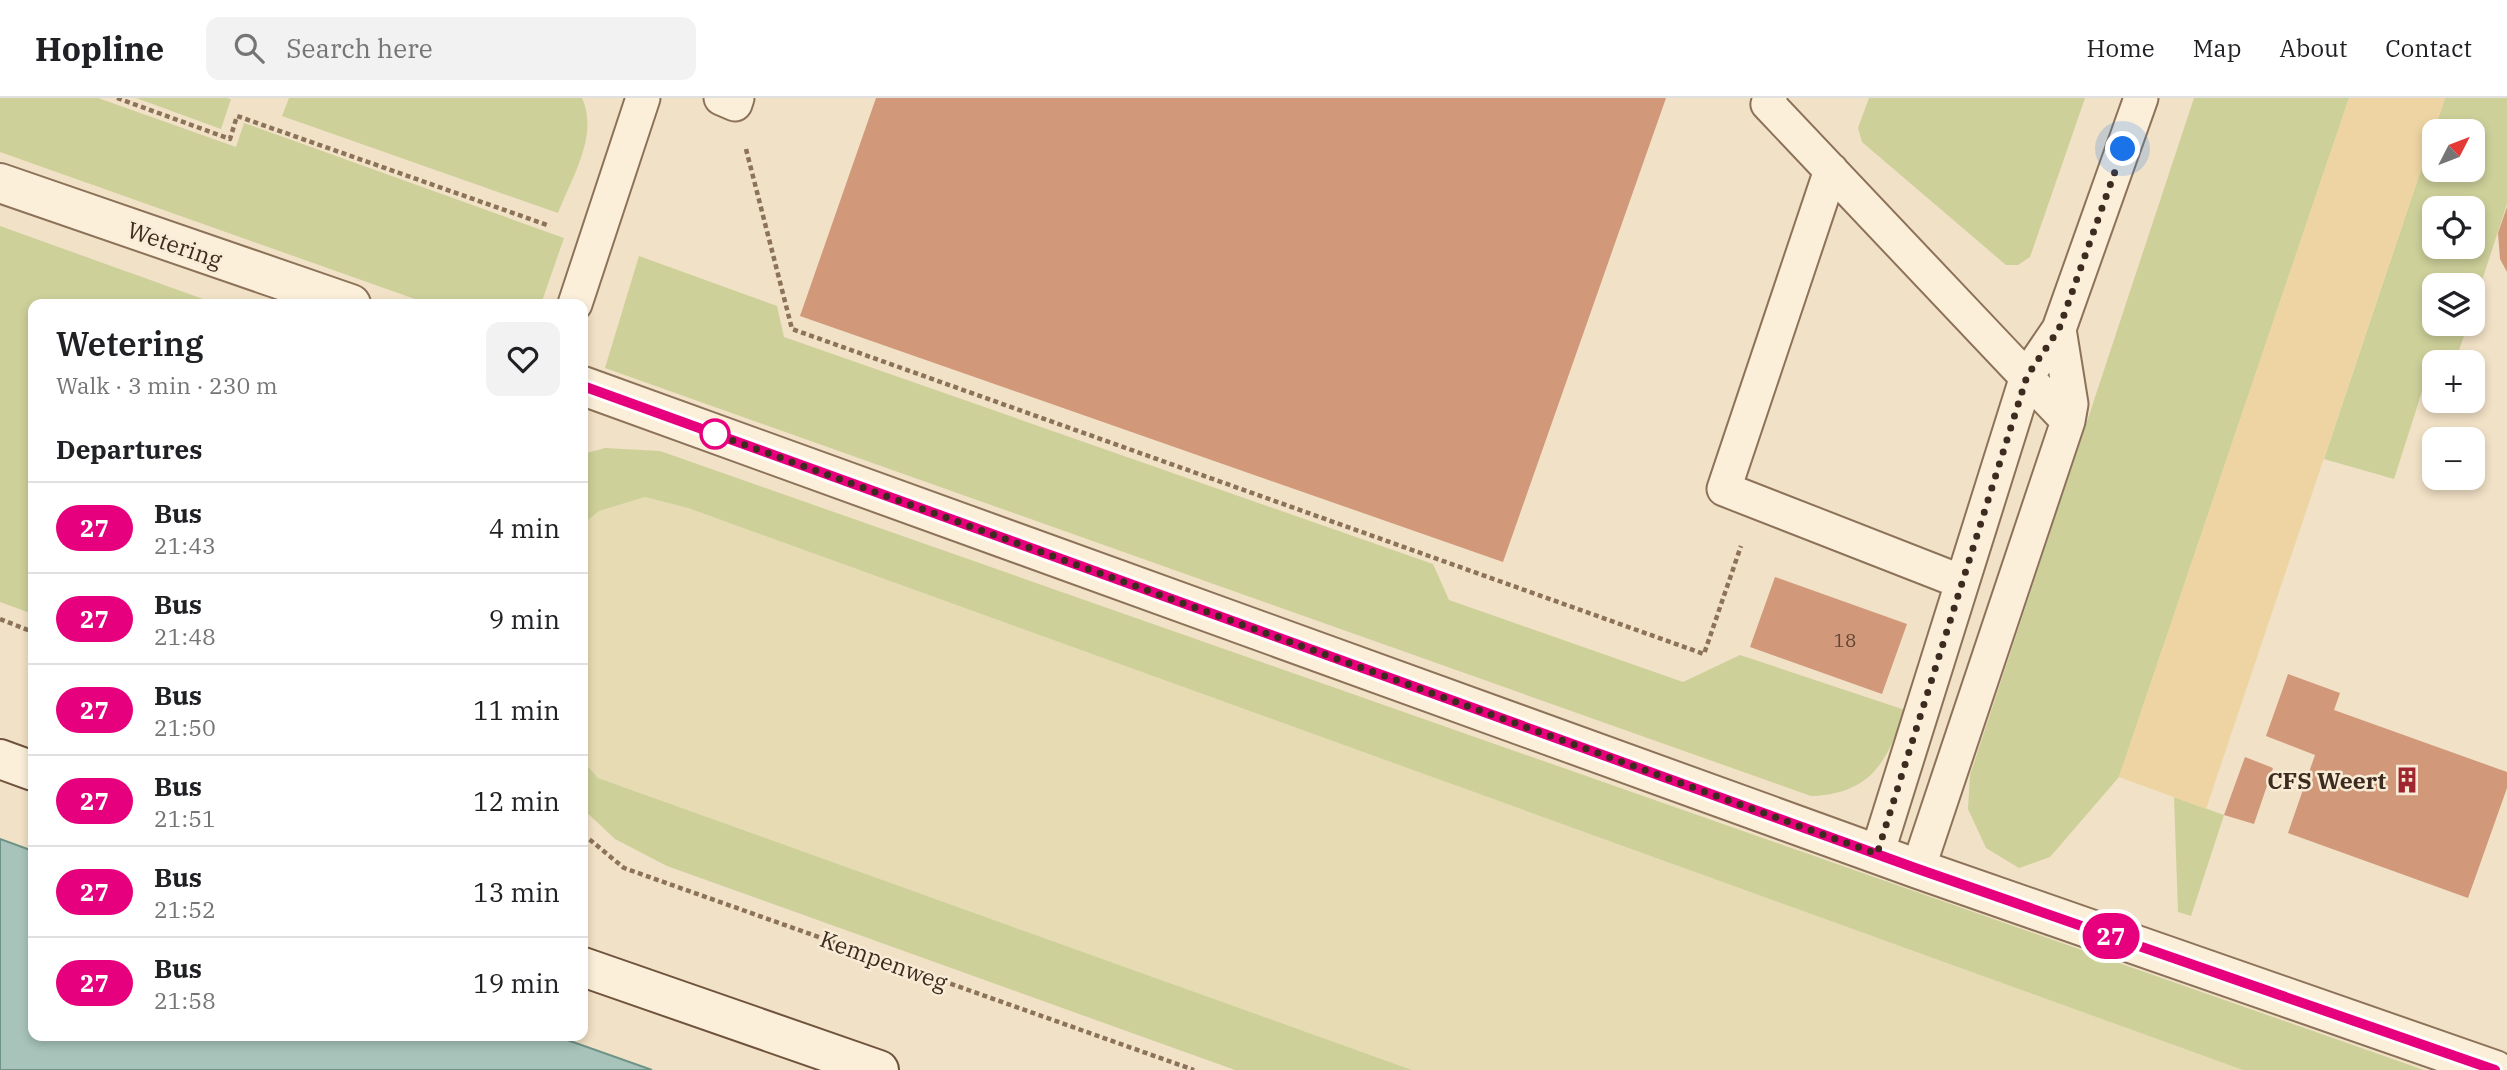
<!DOCTYPE html>
<html lang="en">
<head>
<meta charset="utf-8">
<style>
	:root { --surface:#fff; --page:#f2f2f2; --text:#202124; --muted:#757577; --line:#e0e0e0 }
	body { margin:0; font-family:"IBM Plex Serif",serif; background:var(--page); color:var(--text); height:100vh; display:flex; flex-direction:column; font-size:26px; white-space:nowrap }
	* { box-sizing:border-box; margin:0 }
	p { font-size:23px; color:var(--muted) }
	.icon { flex:none; width:38px; height:38px; fill:none; stroke:currentColor; stroke-width:2; stroke-linecap:round; stroke-linejoin:round }
	.map { position:relative; flex:1; overflow:hidden }
	.side { position:absolute; left:28px; top:201px; width:560px; height:742px; display:flex; flex-direction:column; background:var(--surface); border-radius:14px; box-shadow:0 4px 10px #0003 }
	.side>* { flex:none }
	.badge { padding:0 14px; border-radius:23px; font-size:24px; line-height:46px }
	.needle { width:46px; rotate:48deg }
	.buttons { position:absolute; left:2422px; top:21px; display:grid; gap:14px }
	.buttons a { display:grid; place-items:center; width:63px; height:63px; border-radius:14px; background:var(--surface); box-shadow:0 4px 10px #0003; font-size:35px }
	.you { position:absolute; width:35px; height:35px; margin:-18px; border:5px solid #fff; border-radius:50%; background:#1a73e8; box-shadow:0 0 0 10px #1a73e833 }
	.map>.badge { position:absolute; translate:-50% -50%; box-shadow:0 0 0 4px #fff }
	h2 { padding:0 28px; font-size:26px; line-height:63px }
	.round { display:grid; place-items:center; flex:none; width:74px; height:74px; border-radius:14px; background:var(--page) }
	.head { display:flex; align-items:center; justify-content:space-between; height:119px; padding:0 28px }
	h1 { font-size:33px; font-weight:600; line-height:52px }
	ul { padding:0; list-style:none }
	li { display:flex; align-items:center; gap:21px; height:91px; padding:0 28px; border-top:2px solid var(--line) }
	li div { flex:1 }
	li b { display:block; font-size:26px }
	li em { font-style:normal }
	li .badge { min-width:77px; font-weight:700; text-align:center }
	header { display:flex; align-items:center; gap:42px; box-sizing:border-box; height:98px; padding:0 35px; background:var(--surface); border-bottom:2px solid var(--line) }
	header strong { font-size:33px }
	nav { display:flex; gap:38px; margin-inline-start:auto; font-size:24px }
	.search { width:490px; height:63px; background:var(--page); display:flex; align-items:center; gap:18px; box-sizing:border-box; padding:0 24px; border-radius:14px; color:var(--muted); font-size:26px }
	.map>svg:first-child { display:block }
	.farmland { fill:#e7dbb3 }
	.green { fill:#cdd099; fill-rule:evenodd }
	.sand { fill:#edd4a2 }
	.water { fill:#a8c4ba; stroke:#6e9387; stroke-width:2 }
	.building { fill:#d1987a }
	.lines { fill:none; stroke-linecap:round; stroke-linejoin:round }
	.lane-casing { stroke:#8d725a; stroke-width:37 }
	.street-casing { stroke:#8d725a; stroke-width:42 }
	.secondary-casing { stroke:#6f533d; stroke-width:42 }
	.path { stroke:#8d725a; stroke-width:4.5; stroke-dasharray:5 3.5; stroke-linecap:butt }
	.lane { stroke:#fbefda; stroke-width:33 }
	.street { stroke:#fbefda; stroke-width:38 }
	.secondary { stroke:#fbefda; stroke-width:38 }
	.line-casing { stroke:#fff; stroke-width:16 }
	.line { stroke:#e6007e; stroke-width:10 }
	.walk { stroke:#3d2b1f; stroke-width:7; stroke-dasharray:0 12.6 }
	.stop-dot { fill:#fff; stroke:#e6007e; stroke-width:3.5 }
	.labels { text-anchor:middle; dominant-baseline:central; stroke-width:5; stroke-linejoin:round; paint-order:stroke }
	.number-label { font-size:19px; fill:#624636 }
	.street-label { font-size:23px; fill:#3d2b1f; stroke:#f8ecd6 }
	.poi-label { font-size:23px; font-weight:bold; fill:#3d2b1f; stroke:#f8ecd6; text-anchor:end }
</style>
</head>
<body>
<header>
<strong>Hopline</strong>
<div class="search"><svg class="icon" aria-label="search" viewBox="0 0 24 24"><circle cx="10" cy="10" r="6"/><path d="M15 15l6 6"/></svg>Search here</div>
<nav><a>Home</a><a>Map</a><a>About</a><a>Contact</a></nav>
</header>
<div class="map">
<svg width="2507" height="972" viewBox="0 0 2507 972">
	<rect width="100%" height="100%" fill="#f1e1c6"/>
	<path class="farmland" d="M645,399L688,410L2243,972H1412L971,814L598,680L583,663V426L599,413Z"/>
	<path class="green" d="M0,0H98L236,49L244,25L564,140L541,206H429L0,54Z
		M136,0H227L231,1L221,31Z
		M289,0H582C599,37 572,79 558,115L282,18Z
		M1869,0H2085L2030,159L2018,167H2006L1862,44L1858,30Z
		M2194,0H2349L2119,679L2050,759L2019,770L1986,750L1968,711L1970,677Z
		M2445,0H2507V106L2473,210V187H2434V226H2468L2456,261L2433,259L2394,381L2324,361ZM2434,33H2473V72H2434ZM2434,110H2473V149H2434Z
		M0,128L217,206H33V516L0,504Z
		M639,158L777,208L784,239L1433,466L1449,502L1683,584L1740,557L1905,612C1887,664 1871,696 1811,698L605,270Z
		M605,350L660,353L2424,972H2243L688,410L645,399L599,413L583,426V356Z
		M583,663L598,680L1412,972H1235L667,768L615,741L583,711Z
		M2174,699L2224,717L2191,818L2178,814Z"/>
	<path class="sand" d="M2349,0H2445L2206,711L2119,679Z"/>
	<path class="water" d="M0,741L33,753V938H556L652,972H0Z"/>
	<path class="building" d="M876,0H1666L1503,464L800,218Z
		M2507,109V174L2500,161L2498,135Z
		M1775,479L1907,526L1882,596L1750,549Z
		M2288,576L2340,595L2334,612L2507,674V690L2468,800L2288,735L2315,657L2266,638Z
		M2245,659L2273,670L2254,726L2224,717Z"/>
	<g class="lines">
		<g class="lane-casing">
			<path id="lane" d="M721,0L735,6L737,0
				M1770,0L1768,6L2068,323
				M1831,72L1724,391L1962,484
				M575,206L643,0
				M1877,756L2027,278L2059,231
				M1918,771L2068,323L2071,306L2059,231L2141,0"/>
		</g>
		<g class="street-casing">
			<path id="street" d="M0,85L351,206
				M583,288L1918,771L2495,972"/>
		</g>
		<g class="secondary-casing">
			<path id="secondary" d="M0,661L33,673
				M583,869L879,972"/>
		</g>
		<path class="path" d="M117,0L230,41L237,18L550,128
			M746,51L792,231L1704,556L1741,448
			M0,521L33,534
			M583,736L624,770L1194,972"/>
		<use href="#lane" class="lane"/>
		<use href="#street" class="street"/>
		<use href="#secondary" class="secondary"/>
	</g>
	<g class="lines">
		<g class="line-casing">
			<path id="line" d="M583,288L1918,771L2495,972"/>
		</g>
		<use href="#line" class="line"/>
		<path class="walk" d="M715,336L712,335L1877,756L2027,278L2059,231L2123,51"/>
	</g>
	<defs>
		<g id="building-bare" transform="scale(2.1)"><path d="M-4-6H4V6H1V3H-1V6H-4ZM-2.5-4.3h1.7v1.8h-1.7ZM.8-4.3h1.7v1.8H.8ZM-2.5-1h1.7V.8h-1.7ZM.8-1h1.7V.8H.8Z" fill="#a02731" stroke="#f8ecd6" stroke-width="2.5" paint-order="stroke"/></g>
	</defs>
	<g fill-rule="evenodd">
		<use href="#building-bare" x="2407" y="682"/>
	</g>
	<circle class="stop-dot" cx="715" cy="336" r="14"/>
	<g class="labels">
		<g class="number-label">
			<text x="1845" y="542">18</text>
		</g>
		<g class="street-label">
			<text transform="translate(175 146) rotate(19)">Wetering</text>
			<text transform="translate(884 862) rotate(20)">Kempenweg</text>
		</g>
		<g class="poi-label">
			<text x="2386" y="682">CFS Weert</text>
		</g>
	</g>
</svg>
<div class="buttons">
<a><svg class="needle" viewBox="-14 -14 28 28"><path d="M0-13l5 13h-10z" fill="#e53935"/><path d="M0 13l5-13h-10z" fill="#757577"/></svg></a>
<a><svg class="icon" aria-label="locate" viewBox="0 0 24 24"><circle cx="12" cy="12" r="6"/><path d="M12 2v4M12 18v4M2 12h4M18 12h4"/></svg></a>
<a><svg class="icon" aria-label="layers" viewBox="0 0 24 24"><path d="M12 4l9 5-9 5-9-5zM3 14l9 5 9-5"/></svg></a>
<a>+</a>
<a>−</a>
</div>
<div class="you" style="left:2123px;top:51px"></div>
<b class="badge" style="left:2111px;top:838px;background:#e6007e;color:#fff">27</b>
<section class="side">
<div class="head"><div><h1>Wetering</h1><p>Walk · 3 min · 230 m</p></div><a class="round"><svg class="icon" aria-label="heart" viewBox="0 0 24 24"><path d="M12 20l-8-8c-3-5 5-10 8-4 3-6 11-1 8 4z"/></svg></a></div>
<h2>Departures</h2>
<ul>
<li><span class="badge" style="background:#e6007e;color:#fff">27</span><div><b>Bus</b><p>21:43</p></div><em>4 min</em></li>
<li><span class="badge" style="background:#e6007e;color:#fff">27</span><div><b>Bus</b><p>21:48</p></div><em>9 min</em></li>
<li><span class="badge" style="background:#e6007e;color:#fff">27</span><div><b>Bus</b><p>21:50</p></div><em>11 min</em></li>
<li><span class="badge" style="background:#e6007e;color:#fff">27</span><div><b>Bus</b><p>21:51</p></div><em>12 min</em></li>
<li><span class="badge" style="background:#e6007e;color:#fff">27</span><div><b>Bus</b><p>21:52</p></div><em>13 min</em></li>
<li><span class="badge" style="background:#e6007e;color:#fff">27</span><div><b>Bus</b><p>21:58</p></div><em>19 min</em></li>
</ul>
</section>
</div>
</body>
</html>
